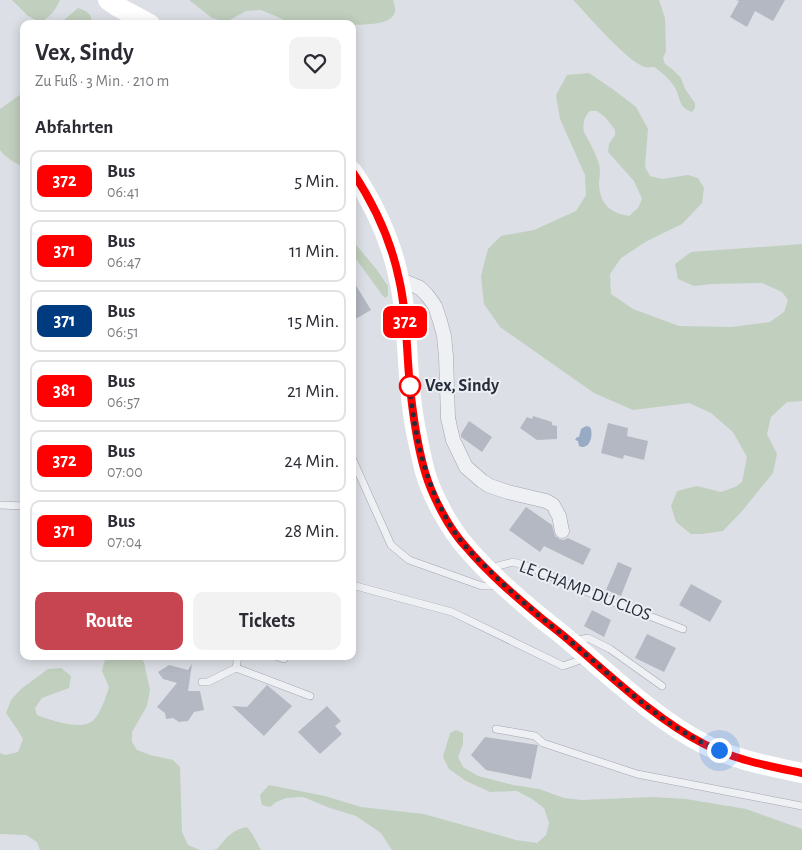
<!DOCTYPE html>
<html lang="de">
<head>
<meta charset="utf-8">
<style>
	:root { --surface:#fff; --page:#f2f2f3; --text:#2b2b33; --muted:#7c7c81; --line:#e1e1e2; --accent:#c74550 }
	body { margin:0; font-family:"Alegreya Sans",sans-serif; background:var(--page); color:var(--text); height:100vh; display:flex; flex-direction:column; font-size:19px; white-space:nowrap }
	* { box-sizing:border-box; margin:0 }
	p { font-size:16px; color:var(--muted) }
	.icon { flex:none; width:28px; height:28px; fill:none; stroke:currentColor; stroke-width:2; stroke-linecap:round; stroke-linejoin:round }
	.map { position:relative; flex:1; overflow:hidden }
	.panel { position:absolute; left:20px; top:20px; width:336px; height:640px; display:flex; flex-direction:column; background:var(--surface); border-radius:10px; box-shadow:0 2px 12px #0003 }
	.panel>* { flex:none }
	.badge { padding:0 10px; border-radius:8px; font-size:18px; line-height:32px }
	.you { position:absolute; width:25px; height:25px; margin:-12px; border:4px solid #fff; border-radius:50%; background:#1a73e8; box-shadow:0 0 0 8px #1a73e833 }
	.map>.badge { position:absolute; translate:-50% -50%; box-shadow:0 0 0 2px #fff }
	h2 { padding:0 15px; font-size:19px; line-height:45px }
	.round { display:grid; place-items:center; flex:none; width:52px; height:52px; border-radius:10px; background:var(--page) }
	.head { display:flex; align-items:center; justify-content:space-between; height:85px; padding:0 15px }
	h1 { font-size:24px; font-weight:600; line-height:38px }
	.primary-button { display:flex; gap:10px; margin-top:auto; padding:10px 15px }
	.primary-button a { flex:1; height:58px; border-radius:10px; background:var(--accent); color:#fff; font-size:20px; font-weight:600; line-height:58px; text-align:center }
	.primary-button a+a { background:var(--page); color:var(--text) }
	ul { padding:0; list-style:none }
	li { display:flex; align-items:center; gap:15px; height:62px; margin:0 10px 8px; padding:0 5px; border:2px solid var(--line); border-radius:10px }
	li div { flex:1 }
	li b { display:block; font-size:19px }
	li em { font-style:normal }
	li .badge { min-width:55px; font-weight:700; text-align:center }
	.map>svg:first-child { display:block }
	.green { fill:#c1cfbe; fill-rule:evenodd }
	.water { fill:#98abc4 }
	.building { fill:#b4b8c2 }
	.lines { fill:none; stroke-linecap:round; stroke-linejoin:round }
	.lane-casing { stroke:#a2a6af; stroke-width:8 }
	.street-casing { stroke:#a2a6af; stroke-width:15 }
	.lane { stroke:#eef0f4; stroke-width:7 }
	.street { stroke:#eef0f4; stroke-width:14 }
	.secondary { stroke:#fff; stroke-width:20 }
	.line-casing { stroke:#fff; stroke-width:11 }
	.line { stroke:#f00; stroke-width:8 }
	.walk { stroke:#272d3b; stroke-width:5; stroke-dasharray:0 9 }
	.stop-dot { fill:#fff; stroke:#f00; stroke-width:2.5 }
	.labels { text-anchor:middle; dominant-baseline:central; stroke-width:4; stroke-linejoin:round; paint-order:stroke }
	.stop-label { font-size:18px; font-weight:bold; fill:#272d3b; stroke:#ebeef3; text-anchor:start }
	.street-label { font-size:18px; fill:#272d3b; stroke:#ebeef3 }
</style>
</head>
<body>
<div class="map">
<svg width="802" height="850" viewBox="0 0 802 850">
	<rect width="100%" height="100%" fill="#dcdfe5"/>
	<path class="green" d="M12,0H60C56,9 49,19 40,22L28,16Z
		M189,0H393C394,4 396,8 395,12C391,26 364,24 353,25L352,24H291L278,17L261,10L246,11L226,22L212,18Z
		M573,0H659L665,18L666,51L663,58L665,64L672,69L681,78L685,89L695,103V108L692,112C677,107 681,96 674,86C668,78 662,72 654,67C653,67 646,68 646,67C630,65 586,13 573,0Z
		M78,8C87,11 92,14 92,24H59Z
		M589,73L614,90L636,107L648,129L645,167L650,176L662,179L688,175L698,178L704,188L702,203L682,224L647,241L621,258L610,274L611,294L633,309L679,326L732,327L770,322L784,312L788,300L782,292L762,283L711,284L694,286L678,279L675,264L691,252L802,244V401L787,402L771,417L767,434L777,454L773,473L743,510L723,531L702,534H691L676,522L671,506L677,491L697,486L721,492L735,487L742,482L747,457L733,432L711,413L689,403L633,410L594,393L500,327L484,304L481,276L488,249L501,236L534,230L576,211L586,195L585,175L560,119L556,95L567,75ZM590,111H597L606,118L615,130V135L609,144L608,152L634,181L642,199L638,208L629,216C610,213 600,204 599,184C599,177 601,172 599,164C596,153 589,142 584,132C582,124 585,115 590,111Z
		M24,92V167C15,163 6,158 0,150V109Z
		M353,241L377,270L388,286V295L386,298L383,296L353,255Z
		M106,656H138L144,662L150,690L147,706L132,732V742L137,750L150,755L173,760L180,767L182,832L188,845L200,850H40L37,842L26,835L0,834V753L5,755L18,752L23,739L17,729L6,713L11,700L21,689L48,669L61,668L71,676L69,688L42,698L35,708L37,715C49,720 80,730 91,722C100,716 106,697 109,687L102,671Z
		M456,730L463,733V744L458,757L463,767L478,776L513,785L539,789L564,798L582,800L652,797L686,799L746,809L802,829V850H392L381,833L356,816L330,808L303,797L286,798L276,802L270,807L262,805L260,795L269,785L325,796L361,807L424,814L516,840L537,843L546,835L549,823L544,808L532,799L517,791L490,792L466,781L449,769L443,757L450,733Z
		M247,827L253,835L261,850H212L217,849C227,837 232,830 247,827Z"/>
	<path class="water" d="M586,426L590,427C594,434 590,451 579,446L578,441L575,440L577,437H579L581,429Z"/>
	<path class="building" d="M736,0H785L773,21L755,11L747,27L730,17L739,1Z
		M352,279L371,310L352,321Z
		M533,416L552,422V425L557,426V439L537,440L520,428L527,417L532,419Z
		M469,421L492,437L482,452L461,437V434Z
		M608,423L628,428L627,436L648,441L644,460L624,455L623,459L601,453Z
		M526,507L552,525L555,536L559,539L563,540L568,538L591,549L583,565L544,546L540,552L509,530Z
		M618,562L632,568L621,596L606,590Z
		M691,584L722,601L710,622L679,605Z
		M592,610L611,620L604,637L584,626Z
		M647,634L676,648L664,672L635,658Z
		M192,664L188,691H200L204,710L194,712L188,721L179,722L173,718L166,719L165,713L157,707L177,683L163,679L158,672L169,665L188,670Z
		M267,685L292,706L264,736L232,706L247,707Z
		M327,706L341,721L335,726L342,734L320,754L298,732Z
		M485,737L538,745L531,779L486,770L471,755Z"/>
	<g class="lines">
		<g class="lane-casing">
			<path id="lane" d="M352,458L391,545L409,560L482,586H499
				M0,505L24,506
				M490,568L513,562L524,565L590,593L683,629
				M352,585L452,612L563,666L586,658
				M574,641L588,638L610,649L662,686
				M238,656L236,668L310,696
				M275,656L284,659L286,656
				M202,682H208L236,668
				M496,729L535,736L543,743L637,774L802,806"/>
		</g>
		<g class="street-casing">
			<path id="street" d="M399,279L420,288L427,295L435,306L440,321L444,336L446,356L448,418L453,440L466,467L482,481L490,486L508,492L546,501L553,505L559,516L562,531"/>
		</g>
		<use href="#lane" class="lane"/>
		<use href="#street" class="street"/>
		<path class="secondary" d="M108,0L118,7L150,24
			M352,171C374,204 391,240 399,279C408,317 406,357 411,396C413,422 419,447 425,472C432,496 450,529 466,547C488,573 514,595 540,617C551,626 562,634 572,643C612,677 657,720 704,744C735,760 769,766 802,773"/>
	</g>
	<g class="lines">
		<g class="line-casing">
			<path id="line" d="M352,171C374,204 391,240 399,279C408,317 406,357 411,396C414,422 418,448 425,472C432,496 449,529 466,547C488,573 514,595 540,617C551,626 562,634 572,643C613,678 657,720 704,744C735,760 769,766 802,773"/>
		</g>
		<use href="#line" class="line"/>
		<path class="walk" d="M410,386L409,378C413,428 423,479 449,523C459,541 473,555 488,569C513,595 542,618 570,641C616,679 663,728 719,750"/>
	</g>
	<circle class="stop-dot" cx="410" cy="386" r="10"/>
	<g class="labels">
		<g class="stop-label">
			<text x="425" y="386">Vex, Sindy</text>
		</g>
		<g class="street-label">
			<text transform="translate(585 591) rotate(21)">LE CHAMP DU CLOS</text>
		</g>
	</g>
</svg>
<div class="you" style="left:719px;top:750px"></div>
<b class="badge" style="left:405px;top:322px;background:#f00;color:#fff">372</b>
<section class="panel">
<div class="head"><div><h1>Vex, Sindy</h1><p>Zu Fuß · 3 Min. · 210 m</p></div><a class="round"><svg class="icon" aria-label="heart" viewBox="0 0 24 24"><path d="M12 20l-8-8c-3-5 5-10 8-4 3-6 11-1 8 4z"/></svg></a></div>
<h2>Abfahrten</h2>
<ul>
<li><span class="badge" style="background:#f00;color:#fff">372</span><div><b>Bus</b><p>06:41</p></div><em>5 Min.</em></li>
<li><span class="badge" style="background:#f00;color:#fff">371</span><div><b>Bus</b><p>06:47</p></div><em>11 Min.</em></li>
<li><span class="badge" style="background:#003b80;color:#fff">371</span><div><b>Bus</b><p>06:51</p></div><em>15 Min.</em></li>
<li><span class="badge" style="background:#f00;color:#fff">381</span><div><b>Bus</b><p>06:57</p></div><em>21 Min.</em></li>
<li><span class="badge" style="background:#f00;color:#fff">372</span><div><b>Bus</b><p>07:00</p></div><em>24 Min.</em></li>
<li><span class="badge" style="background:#f00;color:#fff">371</span><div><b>Bus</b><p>07:04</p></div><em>28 Min.</em></li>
</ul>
<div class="primary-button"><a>Route</a><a>Tickets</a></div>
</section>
</div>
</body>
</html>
